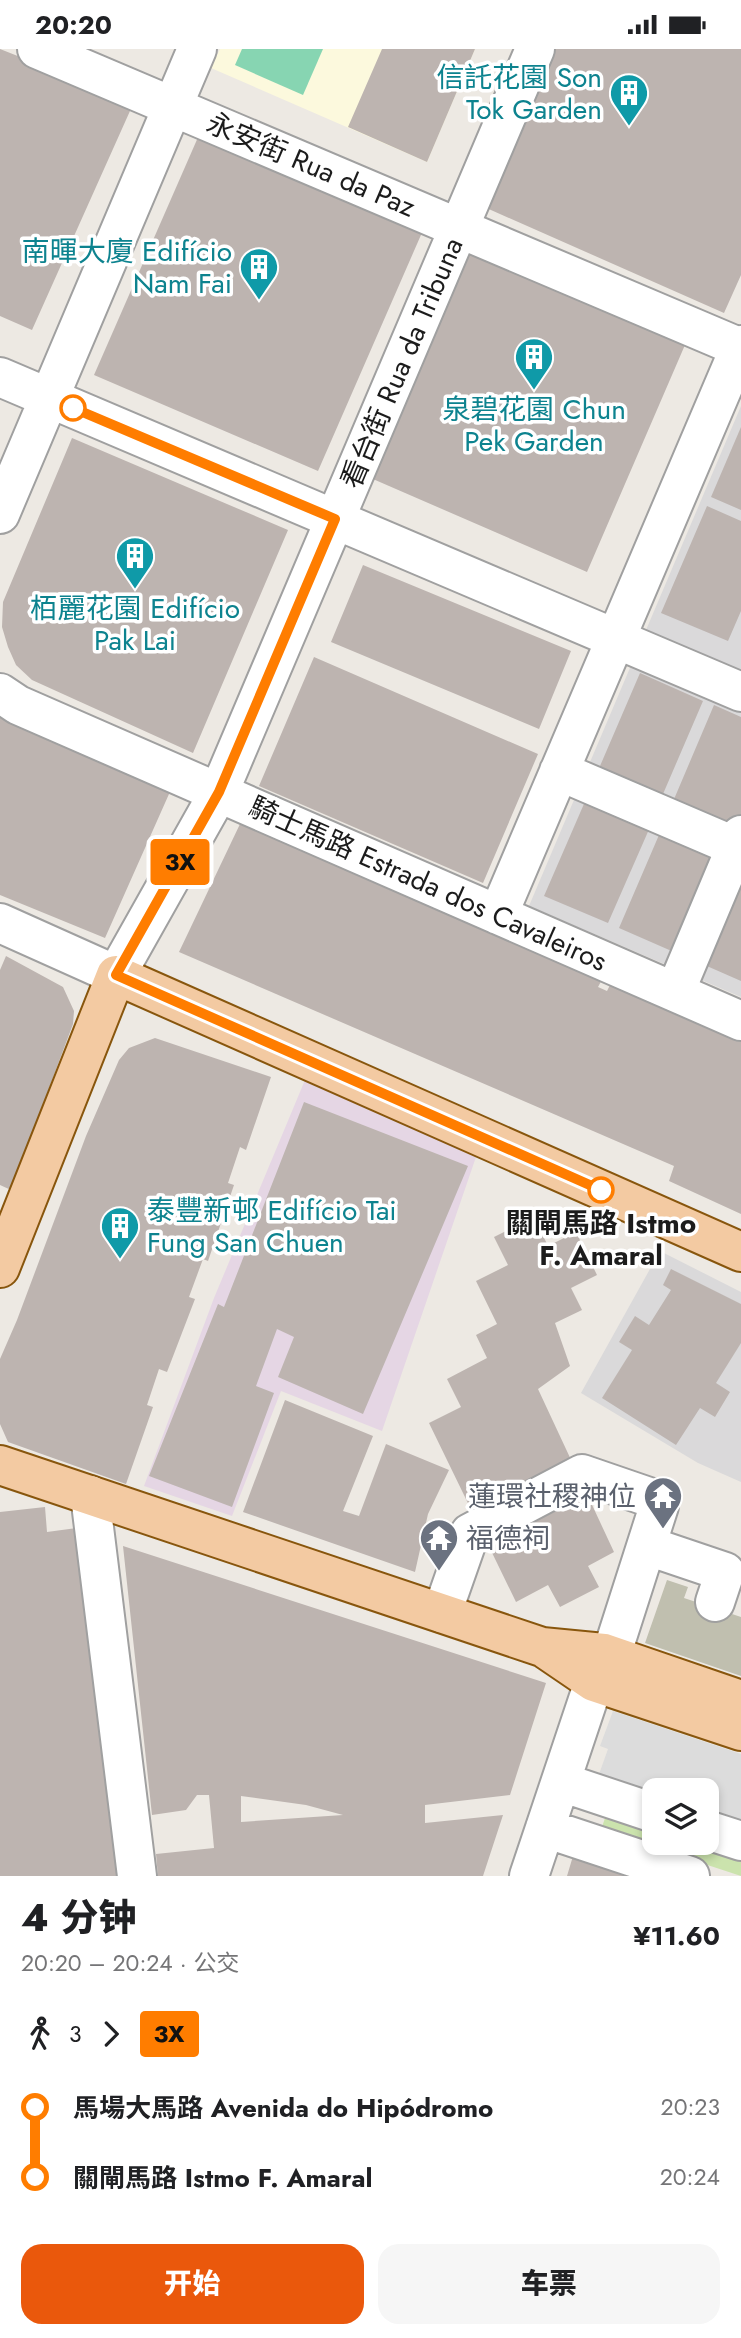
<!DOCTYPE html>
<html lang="zh">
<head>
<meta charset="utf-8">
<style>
	:root { --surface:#fff; --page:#f6f6f6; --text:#202124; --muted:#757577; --accent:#ea580c }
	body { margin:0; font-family:Jost,"Noto Sans SC",sans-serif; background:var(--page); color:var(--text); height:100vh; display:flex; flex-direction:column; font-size:26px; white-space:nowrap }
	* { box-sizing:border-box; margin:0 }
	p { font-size:23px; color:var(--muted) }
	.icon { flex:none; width:38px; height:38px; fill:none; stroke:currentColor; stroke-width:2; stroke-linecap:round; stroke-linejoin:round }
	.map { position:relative; height:1827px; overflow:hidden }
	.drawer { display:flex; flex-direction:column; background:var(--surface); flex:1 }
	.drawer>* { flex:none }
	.badge { padding:0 14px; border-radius:5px; font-size:24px; line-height:46px }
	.controls { position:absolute; left:642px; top:1729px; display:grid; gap:14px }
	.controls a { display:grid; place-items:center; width:77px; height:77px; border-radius:14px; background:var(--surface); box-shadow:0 4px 10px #0003; font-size:35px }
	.map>.badge { position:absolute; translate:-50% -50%; box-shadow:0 0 0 4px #fff }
	.legs { display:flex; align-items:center; gap:10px; height:77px; padding:0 21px; font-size:23px }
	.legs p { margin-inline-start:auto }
	.overview { display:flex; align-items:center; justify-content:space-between; height:119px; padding:0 21px }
	h1 { font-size:38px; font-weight:800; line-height:52px }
	.cta { display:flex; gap:14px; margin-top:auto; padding:14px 21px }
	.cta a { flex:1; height:80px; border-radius:21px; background:var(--accent); color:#fff; font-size:28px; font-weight:800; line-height:80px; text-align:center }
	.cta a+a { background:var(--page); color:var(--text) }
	ul { padding:0 21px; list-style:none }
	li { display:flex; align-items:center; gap:24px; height:70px; font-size:26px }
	li i { display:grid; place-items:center; width:10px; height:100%; margin:0 9px; background:currentColor }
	li i::after { content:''; width:18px; height:18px; margin:-9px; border:5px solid; border-radius:50%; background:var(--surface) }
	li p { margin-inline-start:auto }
	li:first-child i { background:linear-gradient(#0000 50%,currentColor 0) }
	li:last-child i { background:linear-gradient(currentColor 50%,#0000 0) }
	.status { display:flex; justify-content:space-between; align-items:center; height:49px; padding:0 35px; background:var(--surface); direction:ltr }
	.status svg { height:19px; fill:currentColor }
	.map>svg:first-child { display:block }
	.residential { fill:#dad9da }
	.industrial { fill:#e5d6e4 }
	.education { fill:#fcf9dd }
	.construction { fill:#c0bfaf }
	.grass { fill:#cbe3ad }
	.pitch { fill:#87d5b2 }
	.parking { fill:#dcdcdc }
	.building { fill:#bdb4b0; fill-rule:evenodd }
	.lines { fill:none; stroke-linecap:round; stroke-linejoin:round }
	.minor-casing { stroke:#a0a0a0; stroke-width:42 }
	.major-casing { stroke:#88560d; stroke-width:42 }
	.minor { stroke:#fff; stroke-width:38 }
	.major { stroke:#f3caa2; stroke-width:38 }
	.line-1-casing { stroke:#fff; stroke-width:16 }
	.line-1 { stroke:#ff7d00; stroke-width:10 }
	.stop-1-dot { fill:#fff; stroke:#ff7d00; stroke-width:3.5 }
	.labels { text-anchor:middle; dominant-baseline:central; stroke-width:7; stroke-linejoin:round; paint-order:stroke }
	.culture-label { font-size:28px; fill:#0d838f; stroke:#fff; text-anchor:end }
	.street-label { font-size:28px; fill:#1c1c1c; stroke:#fff }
	.stop-label { font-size:28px; font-weight:bold; fill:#1c1c1c; stroke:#fff }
	.worship-label { font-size:28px; fill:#5b616d; stroke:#fff; text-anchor:end }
</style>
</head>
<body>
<div class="status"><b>20:20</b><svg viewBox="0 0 49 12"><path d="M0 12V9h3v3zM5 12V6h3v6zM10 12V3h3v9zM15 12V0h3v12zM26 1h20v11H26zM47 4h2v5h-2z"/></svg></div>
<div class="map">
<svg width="741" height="1827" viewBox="0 0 741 1827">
	<rect width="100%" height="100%" fill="#ede9e3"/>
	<path class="residential" d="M741,357V948L529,857Z
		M660,1202L741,1243V1433L698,1414L581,1344Z"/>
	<path class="industrial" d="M305,1031L477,1105L382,1382L281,1342L232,1467L144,1437L214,1249Z"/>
	<path class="education" d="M220,0H475L427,113L211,19Z"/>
	<path class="construction" d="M667,1531L688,1538L684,1549L741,1568V1627L645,1594Z"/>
	<path class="grass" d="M607,1763L654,1779V1794H700L741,1807V1827L601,1781Z"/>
	<path class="pitch" d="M242,0H323L303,46L235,16Z"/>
	<path class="parking" d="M613,1662L741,1705V1778L707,1766V1741H654V1748L598,1728L608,1700L600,1697Z"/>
	<path class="building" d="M0,0L134,53L32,281L0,267Z
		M382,0H475L427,113L348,78Z
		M551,0H741V226L724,264L482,157Z
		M199,86L424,179L318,422L94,326Z
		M470,186L691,282L587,523L366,427Z
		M741,378V461L711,448Z
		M72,389L288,481L193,704L32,631L16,616L8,598L2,578L3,553Z
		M707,457L741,472V562L728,592L661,564Z
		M363,516L571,602L539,680L331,593Z
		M314,608L538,705L483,834L259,737Z
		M640,624L703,652L657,759L594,731Z
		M0,654L177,727L105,889L0,846Z
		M714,656L741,668V770L733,789L669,762Z
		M590,741L654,769L608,874L544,847Z
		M665,772L729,800L683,907L619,879Z
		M240,775L605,925L598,938L607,942L610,936L741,991V1165L669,1132L674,1117L179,903Z
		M741,819V932L700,914Z
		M6,907L63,938L74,962L73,975L11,1141L0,1136V921Z
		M155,989L271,1028L246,1101L240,1098L228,1134L234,1136L208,1212L203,1210L189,1248L195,1250L167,1323L159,1320L147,1356L153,1358L126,1435L8,1393L0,1375V1310L17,1271L86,1087L119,1011L129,999Z
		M304,1053L468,1117L363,1365L278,1328L294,1288L277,1280L256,1337L274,1344L232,1458L149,1427L218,1255L224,1258Z
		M534,1168L548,1197L576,1183L597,1226L571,1239L582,1261L555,1274L570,1317L538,1340L614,1503L588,1517L599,1538L560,1558L548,1536L516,1553L429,1374L461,1358L447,1330L487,1309L476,1286L497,1275L476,1232L508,1216L494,1188Z
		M671,1220L741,1255V1294L716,1334L730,1343L715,1368L700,1359L676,1396L602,1349L632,1301L619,1293L635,1267L649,1276L671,1241L663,1236Z
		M285,1351L373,1387L343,1462L359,1467L386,1395L449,1421L428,1465L415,1523L243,1463Z
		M45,1458L47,1483L84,1478L121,1827H0V1463Z
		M123,1497L546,1634L510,1746L425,1756V1774L503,1766L483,1827H158L156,1805L214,1799L209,1746H197L186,1761L152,1766ZM241,1747L306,1756L343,1766L241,1773Z
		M573,1807L629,1827H567Z"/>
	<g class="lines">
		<g class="minor-casing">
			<path id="minor" d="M37,0L741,299
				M0,328L741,643
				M0,465L197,0
				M0,644L18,656L741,972
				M559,722L741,800
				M498,866L741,296
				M0,874L116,926L219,743L535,0
				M675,943L741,786
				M90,1446L137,1827
				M648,1497L725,1523L715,1553
				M442,1564L470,1484L582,1425L649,1448L659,1457L611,1607
				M561,1733L654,1764
				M545,1779L690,1827
				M707,1781L741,1792
				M529,1827L594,1633"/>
		</g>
		<g class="major-casing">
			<path id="major" d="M0,1219L116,926L741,1203
				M0,1416L542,1598L604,1604L741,1651
				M547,1601L594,1633L741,1682"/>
		</g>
		<use href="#minor" class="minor"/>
		<use href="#major" class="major"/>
	</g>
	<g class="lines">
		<g class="line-1-casing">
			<path id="line-1" d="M73,359L335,470L219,743L116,926L601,1141"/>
		</g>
		<use href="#line-1" class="line-1"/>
	</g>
	<defs>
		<g id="building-pin" transform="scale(2.0125)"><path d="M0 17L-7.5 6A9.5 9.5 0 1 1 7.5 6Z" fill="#0f9aa8" stroke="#fff"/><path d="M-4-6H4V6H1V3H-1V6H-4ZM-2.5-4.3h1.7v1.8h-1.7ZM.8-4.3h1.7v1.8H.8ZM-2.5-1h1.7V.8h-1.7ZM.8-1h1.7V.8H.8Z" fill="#fff"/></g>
		<g id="temple-pin" transform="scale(2.0125)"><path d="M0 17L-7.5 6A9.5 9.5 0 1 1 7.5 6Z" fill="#6b7280" stroke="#fff"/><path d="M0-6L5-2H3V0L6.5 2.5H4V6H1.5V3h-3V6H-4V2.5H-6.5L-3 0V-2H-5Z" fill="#fff"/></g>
	</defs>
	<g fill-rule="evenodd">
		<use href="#building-pin" x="629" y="44"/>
		<use href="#building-pin" x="259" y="218"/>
		<use href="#building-pin" x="534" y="308"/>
		<use href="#building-pin" x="135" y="507"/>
		<use href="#building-pin" x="120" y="1177"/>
		<use href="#temple-pin" x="663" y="1447"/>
		<use href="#temple-pin" x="439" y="1489"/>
	</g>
	<g class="stop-1-dot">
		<circle cx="73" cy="359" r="12"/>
		<circle cx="601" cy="1141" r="12"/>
	</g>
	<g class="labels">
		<g class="culture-label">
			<text x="602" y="28">信託花園 Son<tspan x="602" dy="32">Tok Garden</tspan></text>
			<text x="232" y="202">南暉大廈 Edifício<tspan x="232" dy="32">Nam Fai</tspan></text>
			<text x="534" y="360" text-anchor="middle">泉碧花園 Chun<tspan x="534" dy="32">Pek Garden</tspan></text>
			<text x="135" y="559" text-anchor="middle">栢麗花園 Edifício<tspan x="135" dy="32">Pak Lai</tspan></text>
			<text x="147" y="1161" text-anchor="start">泰豐新邨 Edifício Tai<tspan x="147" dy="32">Fung San Chuen</tspan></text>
		</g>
		<g class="street-label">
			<text transform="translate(311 116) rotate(23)">永安街 Rua da Paz</text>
			<text transform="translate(402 314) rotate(-67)">看台街 Rua da Tribuna</text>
			<text transform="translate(428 835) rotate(24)">騎士馬路 Estrada dos Cavaleiros</text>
		</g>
		<g class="stop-label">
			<text x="601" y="1174">關閘馬路 Istmo<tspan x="601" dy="32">F. Amaral</tspan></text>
		</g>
		<g class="worship-label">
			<text x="636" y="1447">蓮環社稷神位</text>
			<text x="466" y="1489" text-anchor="start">福德祠</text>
		</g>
	</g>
</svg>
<div class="controls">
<a><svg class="icon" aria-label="layers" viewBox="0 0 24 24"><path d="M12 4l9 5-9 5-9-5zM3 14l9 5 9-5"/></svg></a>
</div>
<b class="badge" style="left:180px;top:813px;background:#ff7d00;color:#111">3X</b>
</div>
<section class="drawer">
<div class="overview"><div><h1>4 分钟</h1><p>20:20 – 20:24 · 公交</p></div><b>¥11.60</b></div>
<div class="legs"><svg class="icon" aria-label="walk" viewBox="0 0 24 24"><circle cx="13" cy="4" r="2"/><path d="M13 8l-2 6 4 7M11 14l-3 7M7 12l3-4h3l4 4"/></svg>3<svg class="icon" aria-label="forward" viewBox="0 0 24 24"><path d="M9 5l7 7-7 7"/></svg><b class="badge" style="background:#ff7d00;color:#111">3X</b></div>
<ul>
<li><i style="color:#ff7d00"></i><b>馬場大馬路 Avenida do Hipódromo</b><p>20:23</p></li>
<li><i style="color:#ff7d00"></i><b>關閘馬路 Istmo F. Amaral</b><p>20:24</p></li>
</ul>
<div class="cta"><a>开始</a><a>车票</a></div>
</section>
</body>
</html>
